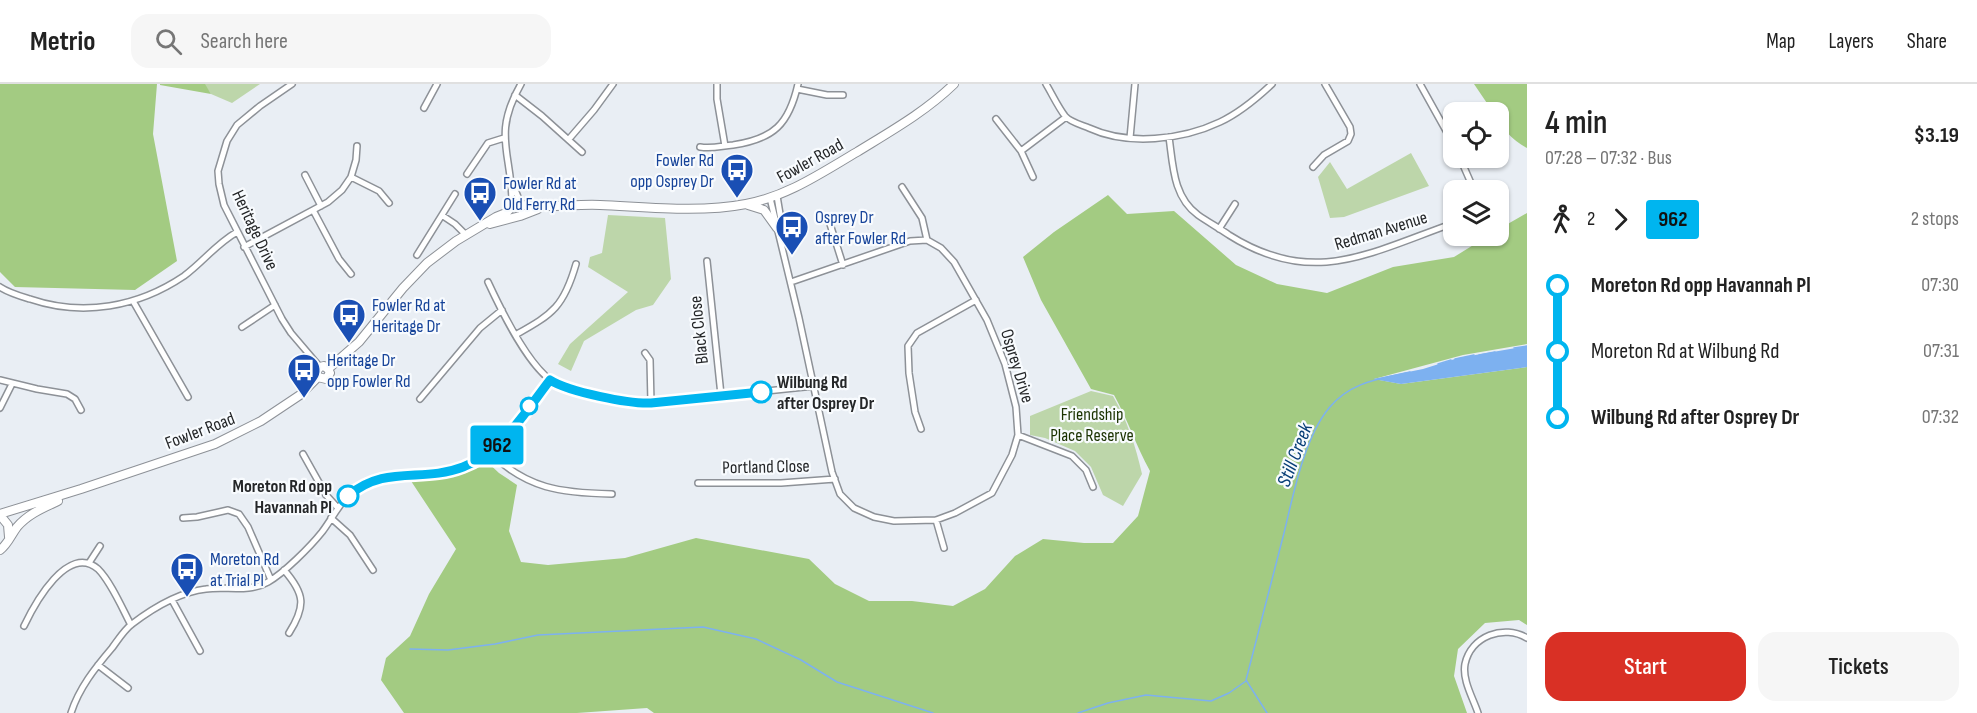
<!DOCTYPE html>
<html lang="en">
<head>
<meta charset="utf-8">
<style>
	:root { --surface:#fff; --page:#f6f6f6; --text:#222; --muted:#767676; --line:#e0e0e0; --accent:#d93025 }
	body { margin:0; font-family:"Sofia Sans Condensed",sans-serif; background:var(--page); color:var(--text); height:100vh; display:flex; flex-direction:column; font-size:22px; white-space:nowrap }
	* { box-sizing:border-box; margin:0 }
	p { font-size:20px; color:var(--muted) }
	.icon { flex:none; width:33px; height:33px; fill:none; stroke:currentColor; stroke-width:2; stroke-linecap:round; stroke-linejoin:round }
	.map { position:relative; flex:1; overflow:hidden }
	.panel { display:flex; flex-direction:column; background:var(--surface); width:450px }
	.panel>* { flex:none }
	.badge { padding:0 12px; border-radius:4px; font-size:21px; line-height:39px }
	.controls { position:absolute; left:1443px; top:18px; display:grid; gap:12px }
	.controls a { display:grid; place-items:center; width:66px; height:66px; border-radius:12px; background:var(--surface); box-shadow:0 2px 4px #0004; font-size:30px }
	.map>.badge { position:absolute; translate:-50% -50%; box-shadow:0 0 0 3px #fff }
	.legs { display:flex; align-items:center; gap:9px; height:66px; padding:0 18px; font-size:20px }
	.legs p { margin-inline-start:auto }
	.headline { display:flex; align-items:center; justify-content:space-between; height:102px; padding:0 18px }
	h1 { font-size:33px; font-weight:600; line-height:45px }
	.button { display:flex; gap:12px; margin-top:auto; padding:12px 18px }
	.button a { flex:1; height:69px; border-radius:18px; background:var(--accent); color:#fff; font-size:24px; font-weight:600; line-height:69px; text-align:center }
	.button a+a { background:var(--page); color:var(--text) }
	ul { padding:0 18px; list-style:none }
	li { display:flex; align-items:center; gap:21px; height:66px; font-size:22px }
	li i { display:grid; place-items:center; width:9px; height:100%; margin:0 8px; background:currentColor }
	li i::after { content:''; width:15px; height:15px; margin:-8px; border:4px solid; border-radius:50%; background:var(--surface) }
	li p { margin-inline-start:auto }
	li:first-child i { background:linear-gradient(#0000 50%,currentColor 0) }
	li:last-child i { background:linear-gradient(currentColor 50%,#0000 0) }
	header { display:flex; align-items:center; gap:36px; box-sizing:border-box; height:84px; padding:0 30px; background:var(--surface); border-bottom:2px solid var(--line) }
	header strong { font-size:28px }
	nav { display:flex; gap:33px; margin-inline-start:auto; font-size:21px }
	.search { width:420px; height:54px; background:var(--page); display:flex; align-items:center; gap:15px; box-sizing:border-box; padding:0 21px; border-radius:18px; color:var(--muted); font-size:22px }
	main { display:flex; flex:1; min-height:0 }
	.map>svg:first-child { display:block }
	.green { fill:#bdd6aa }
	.forest { fill:#a3cb82 }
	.water { fill:#7db1f0 }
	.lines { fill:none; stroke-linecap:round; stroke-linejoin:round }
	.stream { stroke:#7db1f0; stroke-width:1.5 }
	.street-casing { stroke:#8d9197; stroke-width:8 }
	.secondary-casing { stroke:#8d9197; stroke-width:10 }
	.street { stroke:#fff; stroke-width:5 }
	.secondary { stroke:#fff; stroke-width:8 }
	.line-1-casing { stroke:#fff; stroke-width:14 }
	.line-1 { stroke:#00b5ef; stroke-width:9 }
	.stop-1-dot { fill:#fff; stroke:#00b5ef; stroke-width:3 }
	.labels { text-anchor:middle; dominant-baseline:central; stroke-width:4.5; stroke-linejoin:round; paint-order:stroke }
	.transit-label { font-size:18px; fill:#164399; stroke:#f8fbfe; text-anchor:start }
	.street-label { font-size:18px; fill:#242628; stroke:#f8fbfe }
	.stop-label { font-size:18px; font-weight:bold; fill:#242628; stroke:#f8fbfe; text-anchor:start }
	.park-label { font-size:18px; fill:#1a3200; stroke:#f8fbfe }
	.water-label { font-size:20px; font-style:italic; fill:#083f77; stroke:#f8fbfe }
</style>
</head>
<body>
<header>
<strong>Metrio</strong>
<div class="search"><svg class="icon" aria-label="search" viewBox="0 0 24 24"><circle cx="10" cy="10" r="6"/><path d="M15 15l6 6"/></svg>Search here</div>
<nav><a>Map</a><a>Layers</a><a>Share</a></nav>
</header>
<main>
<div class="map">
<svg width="1527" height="629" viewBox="0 0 1527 629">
	<rect width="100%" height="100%" fill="#e9eef4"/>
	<path class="green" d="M204,0H260L232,19L211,10Z
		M1411,69L1429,102L1344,133L1330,134L1318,93L1330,78L1347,105Z
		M608,131L665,134L671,195L653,221L636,226L584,257L571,287L558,280L570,260L628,208L588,183L590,173L602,169Z
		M1091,307L1113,312C1127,336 1136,363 1142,390L1123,422L1103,411L1091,383L1075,367L1045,354L1030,351V332Z"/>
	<path class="forest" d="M0,0H157L153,50L177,177L135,206L15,203L0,188Z
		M160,0H205L211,10L160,1Z
		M1474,0H1527V64C1514,57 1498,43 1498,28H1493Z
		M1108,111L1127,130L1174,127L1236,181L1277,200L1327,209L1393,183L1454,173L1488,152H1498L1499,145L1527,129V260L1463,271L1374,295L1401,300L1527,283V541L1519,536L1485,539L1458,565L1454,592L1467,629H654L647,624L577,629H404L381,596L386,574L410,552L429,510L456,465L411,397L466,387L485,376L499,389L517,401L509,447L521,478L548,481L625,474L696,454L809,475L835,500L869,517H912L953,522L985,505L1015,472L1043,455L1084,459H1113L1138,432L1150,387C1136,362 1128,336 1114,311L1091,305L1041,216L1023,173L1054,148Z"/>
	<path class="water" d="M1527,262V283L1401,300L1373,295L1423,285L1458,274Z"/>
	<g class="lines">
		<path class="stream" d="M1514,264L1527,262
			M1479,271L1495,268
			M1455,275L1474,271
			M1438,280L1451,276
			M410,565L448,566L495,560L538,551L703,543L756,555L801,576L837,598L933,629
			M1078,629L1108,619L1146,611L1211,617L1229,609L1246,597
			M1267,629L1246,596C1259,547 1271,498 1284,449C1293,412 1304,354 1329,324C1350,298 1379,295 1410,288"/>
		<g class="street-casing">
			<path id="street" d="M292,0L260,22L237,41L227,57L218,87L219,100L224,121L282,235L291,249L320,283
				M717,0V15L725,62
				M1046,0C1052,10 1058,23 1065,32C1070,38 1082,41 1089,44C1128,62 1182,56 1220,38C1239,29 1256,15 1272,0
				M1420,0L1454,61
				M797,5L827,11H843
				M515,11L542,32L582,68
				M424,24L437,0
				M996,35L1021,67L1033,93
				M1169,53C1173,81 1173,113 1198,131C1208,138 1219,144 1229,151C1313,204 1369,169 1454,139
				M1130,54L1135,0
				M569,55L594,26L613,0
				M700,63C712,65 721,62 733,61C774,55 789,40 798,0
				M1021,67L1066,33
				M1460,74L1474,106
				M1313,83L1324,71L1348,57L1351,50L1350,43L1325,0
				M467,90L488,59L504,54
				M305,91L321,122
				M351,93L379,107L389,119
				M513,101L521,120
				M902,103L922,134L927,156
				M777,112L782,142L781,149
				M770,114L799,234L832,388L840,410L854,424L874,433L894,437L936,436L955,429L992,409L1012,371L1018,351L1016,323L1005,280L987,236L954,178L941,164L927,156L910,157L791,198
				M512,123C513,70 491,52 521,0
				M1498,123L1502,122
				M313,126L339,175L351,190
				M443,132L455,140L466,151
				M830,140L843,181
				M1219,145L1235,120
				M244,163L328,118L342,106L351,93L356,76L357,62
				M417,171L455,110
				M707,177L721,311
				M488,198C501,226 530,287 557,300C568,306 581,307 593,310C609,314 625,319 643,320L814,302
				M0,203C9,209 20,212 30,215C83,233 138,223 184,192C203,178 216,160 237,148
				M133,217L188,313
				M242,243L275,221
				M517,250C553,230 564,222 576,180
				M645,269L650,276L651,319
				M0,296L37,305L67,310L75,315L81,326
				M420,315L480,244L502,226
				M0,324L12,300
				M921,345L915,328L909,289L908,262L917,249L976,216
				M1018,351L1072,372L1086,386L1093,403
				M489,368C527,405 561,409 612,410
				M303,370L326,411L337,423
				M698,399H781L835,395
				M183,434L197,433L228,426L239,430L248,443L271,496
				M331,434L350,451L373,486
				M936,436L944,464
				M89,479L100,462
				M284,486C305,510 306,522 289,549
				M172,516L200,567
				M24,542C35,519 68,459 98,485C111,498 122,524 131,541
				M98,581L128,604
				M71,629C79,604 95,584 112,564C118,556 124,546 132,540C153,524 180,508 206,505C226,502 249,509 268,498C284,489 310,463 322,448C334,432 341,415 359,403C381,388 408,392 434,389C492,383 517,337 550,296
				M1478,629C1473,614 1462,596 1465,580C1471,552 1504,540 1527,554"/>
		</g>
		<g class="secondary-casing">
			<path id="secondary" d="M522,121C548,124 574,120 600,121C647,123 700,129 746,120C788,112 821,89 857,68C891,47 925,28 954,0
				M748,121L764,126L777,144
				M490,140L520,132L538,125
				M328,285L359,258L403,204L427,179L456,157L496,133L506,129L511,124
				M318,293L316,288L320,283L324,282L328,285
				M318,293L326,295L330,289L328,285
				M0,430L81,405L215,360L261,337L300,311L318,293
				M0,431L8,441L9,453
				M0,466C8,460 11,451 17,443C28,430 43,424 58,417"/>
		</g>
		<use href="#street" class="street"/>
		<use href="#secondary" class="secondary"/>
	</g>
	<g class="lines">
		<g class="line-1-casing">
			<path id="line-1" d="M348,412C386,380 422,399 463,383C501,369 526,327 550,296C569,308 629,320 651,319L761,308"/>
		</g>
		<use href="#line-1" class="line-1"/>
	</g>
	<defs>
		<g id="bus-pin" transform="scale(1.725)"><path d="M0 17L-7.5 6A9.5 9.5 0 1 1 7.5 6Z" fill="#1a4fb4" stroke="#f8fbfe"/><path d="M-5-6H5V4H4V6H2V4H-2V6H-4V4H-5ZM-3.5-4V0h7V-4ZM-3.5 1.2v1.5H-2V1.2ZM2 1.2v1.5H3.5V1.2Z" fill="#fff"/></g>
	</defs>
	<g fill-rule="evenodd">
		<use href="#bus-pin" x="737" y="86"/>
		<use href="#bus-pin" x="480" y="109"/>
		<use href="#bus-pin" x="792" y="143"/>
		<use href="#bus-pin" x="349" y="231"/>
		<use href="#bus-pin" x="304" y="286"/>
		<use href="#bus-pin" x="187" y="485"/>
	</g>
	<g class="stop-1-dot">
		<circle cx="761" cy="308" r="10"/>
		<circle cx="529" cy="322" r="8"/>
		<circle cx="348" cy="412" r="10"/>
	</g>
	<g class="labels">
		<g class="transit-label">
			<text x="714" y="76" text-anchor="end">Fowler Rd<tspan x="714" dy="21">opp Osprey Dr</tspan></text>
			<text x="503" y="99">Fowler Rd at<tspan x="503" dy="21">Old Ferry Rd</tspan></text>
			<text x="815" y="133">Osprey Dr<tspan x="815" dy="21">after Fowler Rd</tspan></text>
			<text x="372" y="221">Fowler Rd at<tspan x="372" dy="21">Heritage Dr</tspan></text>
			<text x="327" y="276">Heritage Dr<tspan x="327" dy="21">opp Fowler Rd</tspan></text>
			<text x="210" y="475">Moreton Rd<tspan x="210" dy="21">at Trial Pl</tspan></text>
		</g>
		<g class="street-label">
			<text transform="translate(810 77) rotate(-29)">Fowler Road</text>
			<text transform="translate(255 146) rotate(65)">Heritage Drive</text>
			<text transform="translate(1381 147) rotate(-17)">Redman Avenue</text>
			<text transform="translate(699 246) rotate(-96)">Black Close</text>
			<text transform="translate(1017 282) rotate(73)">Osprey Drive</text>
			<text transform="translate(200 347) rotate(-21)">Fowler Road</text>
			<text transform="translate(766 383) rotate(-1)">Portland Close</text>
		</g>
		<g class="stop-label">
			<text x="777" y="298">Wilbung Rd<tspan x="777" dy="21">after Osprey Dr</tspan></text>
			<text x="332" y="402" text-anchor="end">Moreton Rd opp<tspan x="332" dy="21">Havannah Pl</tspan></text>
		</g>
		<g class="park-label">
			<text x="1092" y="330">Friendship<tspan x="1092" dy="21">Place Reserve</tspan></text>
		</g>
		<g class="water-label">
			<text transform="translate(1295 371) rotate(-69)">Still Creek</text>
		</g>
	</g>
</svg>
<div class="controls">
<a><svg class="icon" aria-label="locate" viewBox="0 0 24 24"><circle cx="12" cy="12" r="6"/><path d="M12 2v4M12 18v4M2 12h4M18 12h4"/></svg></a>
<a><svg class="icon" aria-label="layers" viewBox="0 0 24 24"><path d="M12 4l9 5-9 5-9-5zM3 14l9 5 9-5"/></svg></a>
</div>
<b class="badge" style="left:497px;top:361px;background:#00b5ef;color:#111">962</b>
</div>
<section class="panel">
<div class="headline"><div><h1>4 min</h1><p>07:28 – 07:32 · Bus</p></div><b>$3.19</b></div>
<div class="legs"><svg class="icon" aria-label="walk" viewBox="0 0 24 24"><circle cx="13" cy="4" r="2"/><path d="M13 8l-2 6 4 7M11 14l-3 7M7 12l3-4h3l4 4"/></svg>2<svg class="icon" aria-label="forward" viewBox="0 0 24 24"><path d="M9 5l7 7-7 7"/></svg><b class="badge" style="background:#00b5ef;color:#111">962</b><p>2 stops</p></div>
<ul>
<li><i style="color:#00b5ef"></i><b>Moreton Rd opp Havannah Pl</b><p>07:30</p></li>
<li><i style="color:#00b5ef"></i><span>Moreton Rd at Wilbung Rd</span><p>07:31</p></li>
<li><i style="color:#00b5ef"></i><b>Wilbung Rd after Osprey Dr</b><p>07:32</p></li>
</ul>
<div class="button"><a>Start</a><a>Tickets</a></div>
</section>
</main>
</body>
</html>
